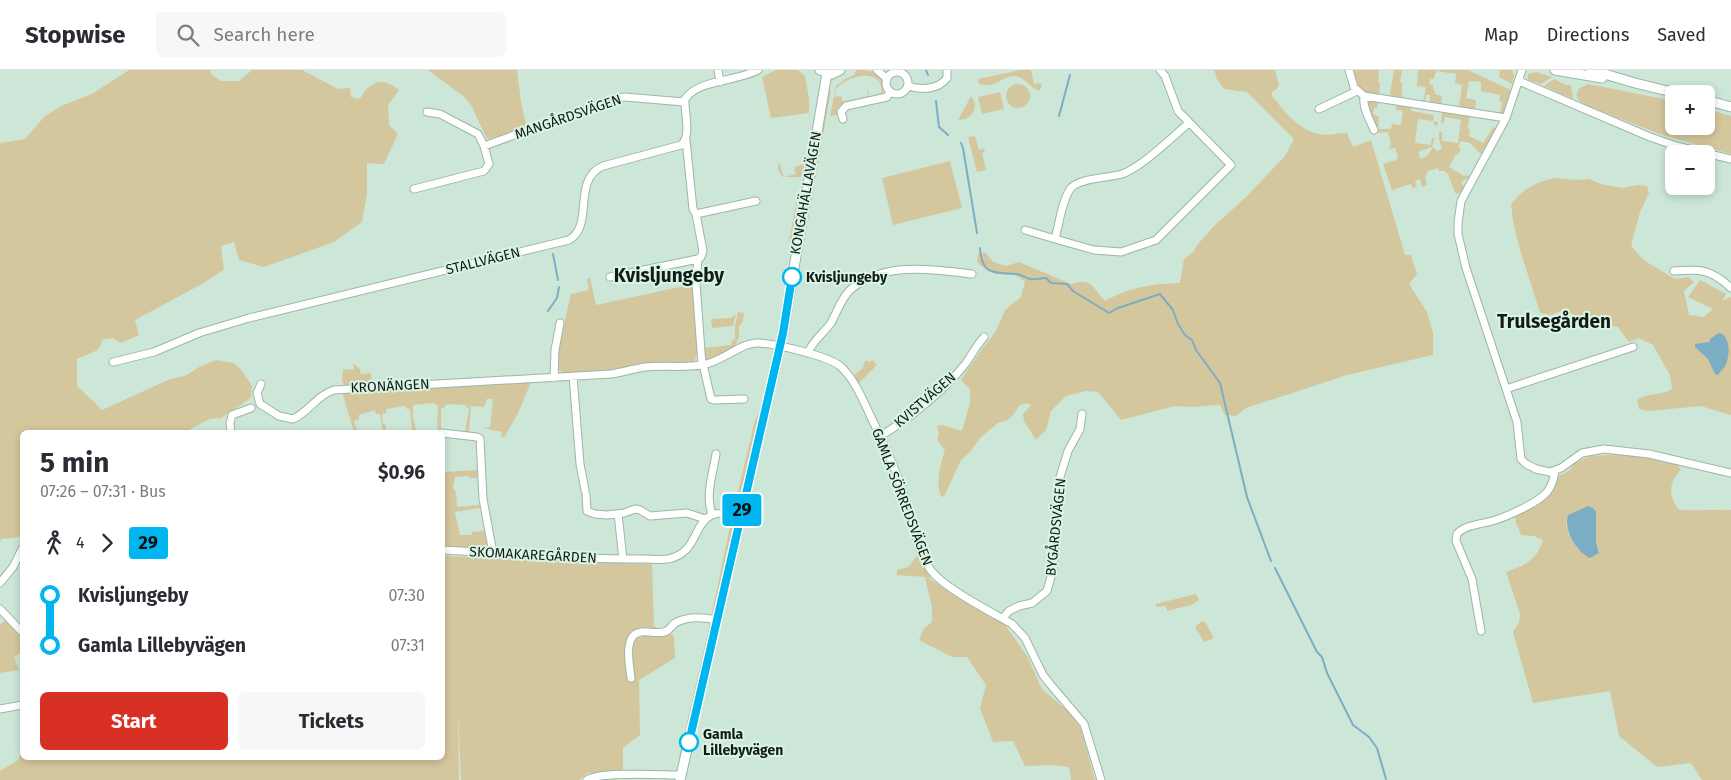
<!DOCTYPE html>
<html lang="en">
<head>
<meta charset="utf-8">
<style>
	:root { --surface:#fff; --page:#f7f7f7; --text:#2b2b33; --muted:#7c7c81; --line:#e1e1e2; --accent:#d93025 }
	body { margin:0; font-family:"Fira Sans",sans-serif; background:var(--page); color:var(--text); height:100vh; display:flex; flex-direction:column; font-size:19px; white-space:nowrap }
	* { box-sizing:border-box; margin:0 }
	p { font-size:16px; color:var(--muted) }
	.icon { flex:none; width:28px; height:28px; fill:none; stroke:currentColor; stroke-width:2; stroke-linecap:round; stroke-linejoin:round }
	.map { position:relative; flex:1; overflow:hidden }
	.sheet { position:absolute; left:20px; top:360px; width:425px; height:330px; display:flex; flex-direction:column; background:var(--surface); border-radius:8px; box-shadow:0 2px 8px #0003 }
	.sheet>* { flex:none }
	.badge { padding:0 10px; border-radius:4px; font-size:18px; line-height:32px }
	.fabs { position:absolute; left:1665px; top:15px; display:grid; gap:10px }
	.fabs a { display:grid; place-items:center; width:50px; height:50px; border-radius:8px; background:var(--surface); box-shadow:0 2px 8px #0003; font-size:25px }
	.map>.badge { position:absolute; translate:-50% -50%; box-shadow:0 0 0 2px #fff }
	.legs { display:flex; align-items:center; gap:8px; height:55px; padding:0 20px; font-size:16px }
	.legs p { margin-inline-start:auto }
	.overview { display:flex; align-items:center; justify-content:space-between; height:85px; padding:0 20px }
	h1 { font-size:28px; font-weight:700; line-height:38px }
	.button { display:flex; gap:10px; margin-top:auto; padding:10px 20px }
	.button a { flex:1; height:58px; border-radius:8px; background:var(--accent); color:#fff; font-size:20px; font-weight:700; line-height:58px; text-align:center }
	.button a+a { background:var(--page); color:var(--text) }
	ul { padding:0 20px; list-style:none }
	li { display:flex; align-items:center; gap:18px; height:50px; font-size:19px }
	li i { display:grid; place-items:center; width:8px; height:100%; margin:0 6px; background:currentColor }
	li i::after { content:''; width:12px; height:12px; margin:-6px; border:4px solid; border-radius:50%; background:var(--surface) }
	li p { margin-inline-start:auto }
	li:first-child i { background:linear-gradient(#0000 50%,currentColor 0) }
	li:last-child i { background:linear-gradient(currentColor 50%,#0000 0) }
	header { display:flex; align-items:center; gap:30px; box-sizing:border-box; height:70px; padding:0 25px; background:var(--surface); border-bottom:1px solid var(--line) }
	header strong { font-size:24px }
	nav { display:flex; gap:28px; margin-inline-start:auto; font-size:18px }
	.search { width:350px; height:45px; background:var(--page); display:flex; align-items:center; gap:12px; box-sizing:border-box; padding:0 18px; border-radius:8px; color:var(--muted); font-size:19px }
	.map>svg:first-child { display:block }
	.green { fill:#d5c79d; fill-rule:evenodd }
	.water { fill:#7baec4 }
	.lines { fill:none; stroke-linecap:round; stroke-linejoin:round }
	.stream { stroke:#7baec4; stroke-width:2 }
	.minor-casing { stroke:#9cb6a7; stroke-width:9 }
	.tertiary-casing { stroke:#9cb6a7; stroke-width:11 }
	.minor { stroke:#fff; stroke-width:7 }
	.tertiary { stroke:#fff; stroke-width:9 }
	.line-1-casing { stroke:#fff; stroke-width:11 }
	.line-1 { stroke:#00b6f1; stroke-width:8 }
	.stop-1-dot { fill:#fff; stroke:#00b6f1; stroke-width:2.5 }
	.labels { text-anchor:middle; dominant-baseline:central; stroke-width:4; stroke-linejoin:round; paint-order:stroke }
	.street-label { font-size:14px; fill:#121c16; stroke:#d9f4e4 }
	.stop-label { font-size:14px; font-weight:bold; fill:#121c16; stroke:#d9f4e4; text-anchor:start }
	.district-label { font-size:19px; font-weight:bold; fill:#121c16; stroke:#d9f4e4 }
</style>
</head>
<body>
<header>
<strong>Stopwise</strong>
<div class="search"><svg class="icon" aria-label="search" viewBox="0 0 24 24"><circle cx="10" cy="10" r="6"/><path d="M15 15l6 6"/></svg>Search here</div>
<nav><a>Map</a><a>Directions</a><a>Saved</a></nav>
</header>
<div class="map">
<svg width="1731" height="710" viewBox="0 0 1731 710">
	<rect width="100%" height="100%" fill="#cce7d7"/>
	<path class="green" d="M129,0H210L211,4L221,11H239L252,0H302L338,19L350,18L351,27L358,29C363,27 362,24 366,20C377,8 388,11 399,20L388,35L389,55L398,64L384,94L367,93V124L362,152L334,172L264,197L239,190L234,172L221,176L224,200L200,215L135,250L139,265L121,273L112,268L103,269L98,280L77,289V316L95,333L102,340L168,310L187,305L199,297L216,290L234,293L243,302L252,316L251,328L221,348L210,349L185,362H22V465L20,467L2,469L0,472V73L25,69L44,47L61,36L92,24Z
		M428,0H517L521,32L527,59L487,69L471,35L463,26Z
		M776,0H798L805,6L809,29V43L771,48L762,7Z
		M856,0C872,0 887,2 883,23L880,25H876L882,22C881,18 881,13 878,10C867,0 844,9 836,19L835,27L841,26L843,32L868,26L867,20H868L869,28L840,35L837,39V45L830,46L836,16L845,9L854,5Z
		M1020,0H1031L1034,14L1041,13L1042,16L1039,21C1029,17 1025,7 1014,6C1000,6 998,19 979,14L978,9Z
		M1214,0H1275L1279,15L1277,19L1272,22V26C1285,42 1298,60 1320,64C1328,66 1339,63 1347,63L1353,77L1371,70L1405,185H1411L1417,204L1409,214L1427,242L1433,263V285L1347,305L1246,338L1236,346L1225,345L1220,335L1192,337L1175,336L1121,350L1098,322L1086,321L1066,326L1051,341L1046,360L1036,370L1024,351L1023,344L1031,335L1027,333L1019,336L1014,344L1008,350L998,353L980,368L971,381L961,390L944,427L941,426C935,413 941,393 945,380L937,370L939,364L937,356L942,355L962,361L970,333V319L961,310L982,279L996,261L1005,240L1021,227L1025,211L1014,204C997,206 990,204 977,192L978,184L985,182L993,192L1006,196L1019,192L1071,214C1093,207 1092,218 1105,231C1130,217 1151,214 1180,213L1184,189L1193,182L1198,174L1212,158L1247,126L1285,86L1294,69L1247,22L1224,19L1217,9Z
		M1350,0H1378L1379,2L1378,11L1380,14L1379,25C1357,24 1358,17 1350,0Z
		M1392,0H1402L1400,12L1402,13V27L1391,26L1390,24L1394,1Z
		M1418,0H1468L1511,20L1506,37L1502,43H1499L1501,40L1502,32L1499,31L1500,25L1481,21V12L1469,11L1466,28L1476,30L1475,40L1459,38L1462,15L1455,13L1456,4L1436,1L1434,9H1430L1429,14L1433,15V20L1435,21V24L1442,26L1441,34L1430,33V25H1426L1425,32H1423L1426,17L1417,16Z
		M1500,0H1512L1514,6L1512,14L1499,7Z
		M1536,2L1552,7L1541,14L1528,10V4Z
		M1554,9L1566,15H1571L1573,29L1544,16Z
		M1588,14L1674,31V56H1706V39L1731,46V84L1662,65L1588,36C1579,31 1572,27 1580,18Z
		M1006 26a12 12 0 1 1 24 0a12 12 0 1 1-24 0Z
		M830,20H831L804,173L825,39Z
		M1000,22L1004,39L982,44L978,27Z
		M971,26C980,38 972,50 958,50Z
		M1370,30L1378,31L1377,38H1374L1373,44L1379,47L1378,59H1391L1392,54L1401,55L1403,41L1396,40V33L1411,36V41L1434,45L1433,51L1438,52L1437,56L1434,55V51L1418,49L1415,73L1431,75L1432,68H1435L1432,77L1418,82L1421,89L1427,86L1433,77L1437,81L1442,79L1439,69V62H1442V71L1458,73L1461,50L1445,47L1444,53H1441L1442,43L1444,41L1470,43L1468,57L1470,62L1469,66L1483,73L1494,56L1496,61L1483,86L1470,73L1461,71L1458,76L1461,79L1458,85L1456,84L1449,97L1464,106L1466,105L1470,107L1461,112L1465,118L1458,124L1455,123L1448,104L1444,101H1439L1438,98L1428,101L1425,108L1427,115L1422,117L1420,109L1415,111L1417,117L1412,118L1411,114L1392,120L1383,94L1396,90L1398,88L1395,78L1389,79L1391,73L1388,62L1377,63L1367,36L1368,31Z
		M975,66L979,80L984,79L985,82L982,83L986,100L977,102L968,67Z
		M950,91L962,138L893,155L882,108Z
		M779,92L784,107L796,104L794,97L805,94L801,107H783L778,100Z
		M1555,108L1576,110L1589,109L1601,114L1622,118L1637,115L1647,116L1649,123L1640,142L1631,176L1645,191L1675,209L1688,207L1694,212L1684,221L1689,245L1704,247L1713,239L1688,227L1700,210L1726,224L1722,231L1731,227V345L1701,336L1648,341L1639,339L1637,330C1647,322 1661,326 1672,319L1670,305L1653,275L1639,268L1629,272L1618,257L1582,249L1563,240L1552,245L1540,243C1530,207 1514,171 1511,134C1523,119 1536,112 1555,108Z
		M802,122L793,171L791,172H789L796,134Z
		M590,208L596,235L693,214L698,280L694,292L611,302L567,304L558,300L556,289L571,224L589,220L587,209Z
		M738,242L744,243L743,251L739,257V266L735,277L711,291L707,290L704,288V278L731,275L732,271L735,269V256Z
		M736,244L733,256L712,258L711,249L731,248Z
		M865,290L869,292L873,290L877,295L858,314L853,306L863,298Z
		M353,293L360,299L361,304L371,303L372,314L344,315L342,311L343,300L354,299Z
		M532,310L518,343L505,366L501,368L502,362L483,358L490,357L493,329H487L484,337L471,336L469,362L465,361L469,339L465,335L447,334L444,338H441V360L437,359L438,336L433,333L413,335V348L416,360L412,361L410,339H407L405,336L386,339V343L382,344L383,354H385L387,362H383L380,344H376L375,340L359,345V349L354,351L356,358L360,362H354L343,325V324L355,319Z
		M761,338L739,435L734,438L755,350Z
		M1627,384L1678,392L1680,400C1669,415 1668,423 1678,439C1695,442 1713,439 1731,440V710H1702L1691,693L1657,697L1619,666L1610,621L1533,633L1513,562L1519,552L1520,544L1506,502C1526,495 1536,491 1543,470L1534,466L1521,465L1515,450L1516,445L1550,423L1559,406L1570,400L1573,394L1590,386ZM1588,437C1597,450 1596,456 1596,471C1597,475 1599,479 1599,483L1586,486L1580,480L1578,479C1571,468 1563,458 1568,445Z
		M477,400V408H469V406L455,407L453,417L456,422L457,437L480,435V438L455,442L460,465H472V462L484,461C486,467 490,474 484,478H480L443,477V402Z
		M732,447L735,451L715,541L712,543Z
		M918,485L931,510L1003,552L1027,586L1042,619L1069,642L1081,659L1095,710H1071L1069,697L1053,695L1025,696L1013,671L993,672L980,638L986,615L967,587H952L919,570L924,558L932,552V538L925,507L897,505V500L908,497Z
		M443,486L652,494L654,556L674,566L675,588L639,610L640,665L623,678V701L588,703L579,710H461L458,639L459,710H0V701L18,690L22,679V688H442Z
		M1196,524L1199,530L1191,535L1167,541L1166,536L1156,537V534Z
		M22,550V582L14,587L19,600L0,603V555L5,551L14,557Z
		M1202,551L1205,552L1214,568L1204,572L1195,557Z
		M710,554L711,559L680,687H679Z"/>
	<path class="water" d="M1719,263C1731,264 1731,290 1723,299C1721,301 1719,303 1718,305L1715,304L1708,289L1695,277V274L1709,272L1711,268Z
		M1588,436L1593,438L1596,442V471L1599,483L1590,488C1577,482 1563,460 1568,445Z"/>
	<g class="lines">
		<path class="stream" d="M926,0L928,5
			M936,31L939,57L948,65
			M1059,46L1070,5
			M961,73L963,78L977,163
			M980,178C982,205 992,202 1015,204C1021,204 1025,208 1030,209C1035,210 1041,208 1046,208L1051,213L1067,214L1073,221L1109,243L1118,238L1160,224L1173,240L1178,254L1185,265L1192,270L1196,280L1220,313L1247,427L1271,491
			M553,184L558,210
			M548,241L557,228L559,217
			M1275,498L1317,582L1322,587L1327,603L1353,655L1369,667L1377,678L1386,709"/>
		<g class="minor-casing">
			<path id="minor" d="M718,0L720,12
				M877,0L887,9
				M1160,0L1165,6L1178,41L1231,95L1156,170L1121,182L1094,180L1055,169C1059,155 1062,129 1071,118C1079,108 1109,108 1122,104C1142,97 1172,67 1189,53
				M1349,0L1354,17L1364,26L1506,48
				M1522,0L1506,48L1461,131L1458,153V164L1466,198L1517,352L1521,389L1526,394L1536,399L1550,402L1561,398L1582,383L1604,379L1649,384L1731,403
				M886 13a11 11 0 1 1 22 0a11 11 0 1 1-22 0Z
				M1519,11L1650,67L1676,76L1731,89
				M908,16C921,20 938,20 947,8V0
				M1364,26C1362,37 1370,50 1374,60
				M1319,39L1357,21
				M427,42L440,44L478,64L484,76
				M843,49L841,42L846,36L887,27L890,22
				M686,70L693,139L696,144L703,181L701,187L698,189L696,213L702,295
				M414,119L484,101L489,94L484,76L617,28L625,27L684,32
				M696,144L756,131
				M1025,160L1055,169
				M1674,201C1700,199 1711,199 1731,218
				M610,207L698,189
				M808,283C812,271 824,263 831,253C837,242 841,229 850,220C883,191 932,199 972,204
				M113,292L154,282L199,263L249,248L569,170C595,155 571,110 603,96L681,75C692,66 684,42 685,29C699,9 736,12 758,0
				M703,294L711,329L714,330L744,329
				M573,306L580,394L585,420
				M554,308L555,280L560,253
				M261,314L257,323L260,334L279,346L293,349C309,342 317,325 334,320L611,304C622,302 634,299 645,297C664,295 683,298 702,295C722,292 740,273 757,273C774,273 828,286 840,296C854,308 862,328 870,345C883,372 896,399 905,428C913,452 916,479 930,499C942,517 991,542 1012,554L1025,568L1043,605L1050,614L1084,654L1101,710
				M1506,319L1633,277
				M231,362L230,353L232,345L251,338
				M442,363L477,367L480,369L483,429L493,483
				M880,366C907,351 947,318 966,293C972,284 977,275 984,267
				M586,425L587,441L595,444L607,445L624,443L635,439L640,440L650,446L687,443L705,449
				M618,444L623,489
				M712,444C705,425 713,403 716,384
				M442,480C491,483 539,485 587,488C607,489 626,489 645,489C652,489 660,490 668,489C708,481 685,432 741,445
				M0,513L13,497L22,479
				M0,539L22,562
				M1003,548L1009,541L1019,536L1032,533L1047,521L1053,500L1060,407L1068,381L1080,359L1082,344
				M1481,561L1472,509L1456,471L1457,464C1464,455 1482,454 1492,451C1506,447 1538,433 1547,422C1552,416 1554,408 1555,401
				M631,608C630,597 625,576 633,566C641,557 657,566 667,561C670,559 672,555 675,553C687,546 703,547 717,550
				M0,639L22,635
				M587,710C600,701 662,705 681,705"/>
		</g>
		<g class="tertiary-casing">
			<path id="tertiary" d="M820,0L832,4L840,0
				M1555,0L1602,8
				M1591,0L1635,13L1680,24
				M1706,30L1731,37
				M680,710L783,263L827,3"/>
		</g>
		<use href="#minor" class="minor"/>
		<use href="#tertiary" class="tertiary"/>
	</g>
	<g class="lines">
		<g class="line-1-casing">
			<path id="line-1" d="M689,672L783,263L792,207"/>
		</g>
		<use href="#line-1" class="line-1"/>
	</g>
	<g class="stop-1-dot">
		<circle cx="792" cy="207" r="9"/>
		<circle cx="689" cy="672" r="9"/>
	</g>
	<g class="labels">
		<g class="street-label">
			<text transform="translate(568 47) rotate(-19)">MANGÅRDSVÄGEN</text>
			<text transform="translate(806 123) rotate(-80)">KONGAHÄLLAVÄGEN</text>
			<text transform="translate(483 191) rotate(-14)">STALLVÄGEN</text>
			<text transform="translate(390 316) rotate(-3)">KRONÄNGEN</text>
			<text transform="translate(925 330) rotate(-41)">KVISTVÄGEN</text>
			<text transform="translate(902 427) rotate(69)">GAMLA SÖRREDSVÄGEN</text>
			<text transform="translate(1056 457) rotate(-84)">BYGÅRDSVÄGEN</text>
			<text transform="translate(533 485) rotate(3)">SKOMAKAREGÅRDEN</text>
		</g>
		<g class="stop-label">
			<text x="806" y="207">Kvisljungeby</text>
			<text x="703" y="664">Gamla<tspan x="703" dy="16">Lillebyvägen</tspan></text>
		</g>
		<g class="district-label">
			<text x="669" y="205">Kvisljungeby</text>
			<text x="1554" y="251">Trulsegården</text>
		</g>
	</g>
</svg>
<div class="fabs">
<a>+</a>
<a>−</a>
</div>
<b class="badge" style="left:742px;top:440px;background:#00b6f1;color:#111">29</b>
<section class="sheet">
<div class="overview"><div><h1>5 min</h1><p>07:26 – 07:31 · Bus</p></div><b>$0.96</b></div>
<div class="legs"><svg class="icon" aria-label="walk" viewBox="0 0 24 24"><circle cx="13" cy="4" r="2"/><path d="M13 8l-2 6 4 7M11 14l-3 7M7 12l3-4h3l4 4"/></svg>4<svg class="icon" aria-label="forward" viewBox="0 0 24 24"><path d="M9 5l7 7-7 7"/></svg><b class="badge" style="background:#00b6f1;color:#111">29</b></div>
<ul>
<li><i style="color:#00b6f1"></i><b>Kvisljungeby</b><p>07:30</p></li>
<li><i style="color:#00b6f1"></i><b>Gamla Lillebyvägen</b><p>07:31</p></li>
</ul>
<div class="button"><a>Start</a><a>Tickets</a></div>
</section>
</div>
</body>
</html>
